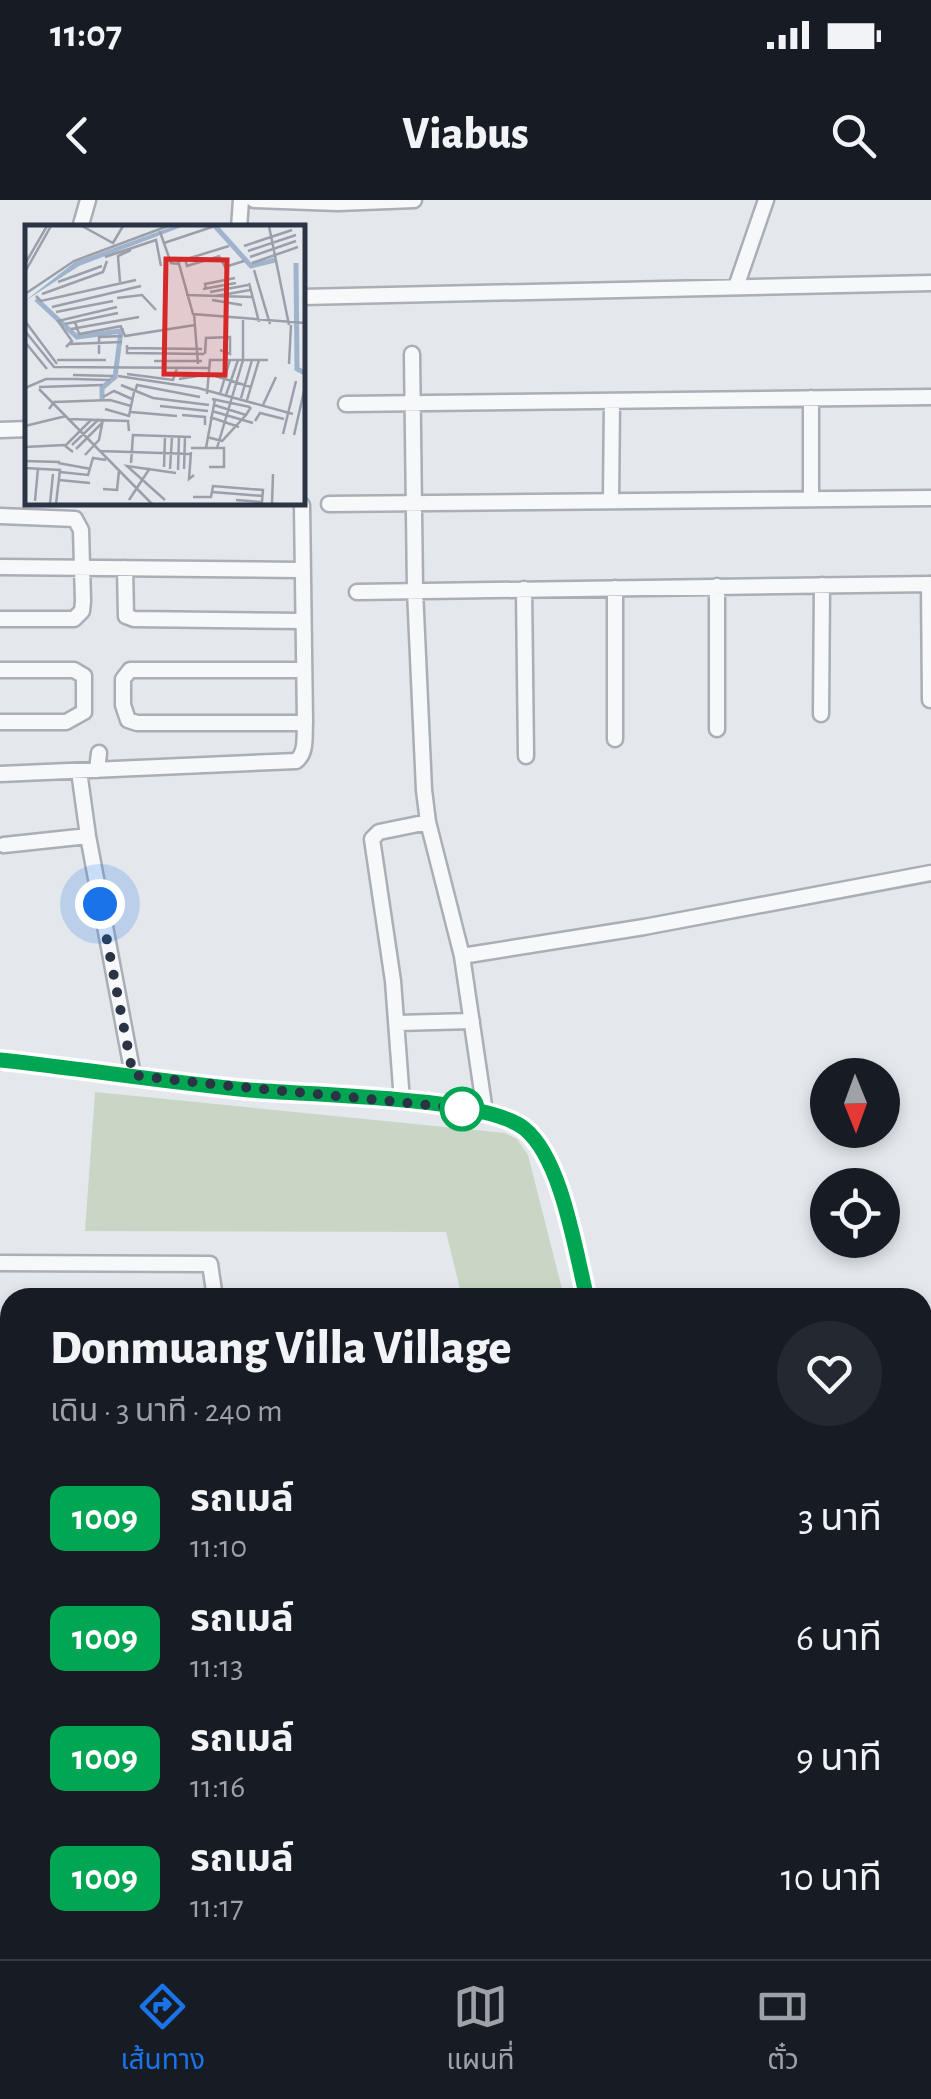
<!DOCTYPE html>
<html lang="th">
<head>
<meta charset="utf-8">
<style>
	:root { --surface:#171b24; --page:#242831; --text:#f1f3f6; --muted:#9ea1a6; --line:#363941; --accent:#1a73e8 }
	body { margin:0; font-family:"Alegreya Sans","Noto Sans Thai",sans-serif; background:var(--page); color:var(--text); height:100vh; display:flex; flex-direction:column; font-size:38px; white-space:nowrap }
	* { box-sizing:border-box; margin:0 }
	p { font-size:32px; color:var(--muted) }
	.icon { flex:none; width:55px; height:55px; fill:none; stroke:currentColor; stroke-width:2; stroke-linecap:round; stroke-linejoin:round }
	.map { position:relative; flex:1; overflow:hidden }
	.drawer { position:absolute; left:0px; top:1088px; width:932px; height:672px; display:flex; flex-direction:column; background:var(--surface); border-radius:30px 30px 0 0; box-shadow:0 5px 15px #0003 }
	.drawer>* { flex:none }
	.badge { padding:0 20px; border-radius:15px; font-size:35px; line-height:65px }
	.needle { width:65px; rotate:179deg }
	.buttons { position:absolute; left:810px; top:858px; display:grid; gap:20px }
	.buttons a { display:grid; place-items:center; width:90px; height:90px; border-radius:50%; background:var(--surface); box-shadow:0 5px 15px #0003; font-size:50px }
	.you { position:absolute; width:50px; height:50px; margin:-25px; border:8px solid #fff; border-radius:50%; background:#1a73e8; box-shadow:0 0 0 15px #1a73e833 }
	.map>.badge { position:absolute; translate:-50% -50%; box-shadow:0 0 0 5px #fff }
	.round { display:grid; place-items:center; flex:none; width:105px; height:105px; border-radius:52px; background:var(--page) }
	.headline { display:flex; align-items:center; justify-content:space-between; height:170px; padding:0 50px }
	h1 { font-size:48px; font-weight:800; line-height:75px }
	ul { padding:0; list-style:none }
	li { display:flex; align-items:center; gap:30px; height:120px; padding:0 50px }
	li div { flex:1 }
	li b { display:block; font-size:38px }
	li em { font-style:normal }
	li .badge { min-width:110px; font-weight:700; text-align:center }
	.status { display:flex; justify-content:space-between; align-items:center; height:70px; padding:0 50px; background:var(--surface); direction:ltr }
	.status svg { height:28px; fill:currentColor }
	header { display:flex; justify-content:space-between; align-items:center; height:130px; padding:0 50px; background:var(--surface); font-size:45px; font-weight:800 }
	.menu { display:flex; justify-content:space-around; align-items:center; height:140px; border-top:2px solid var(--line); background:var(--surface); font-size:28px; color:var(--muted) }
	.menu a { display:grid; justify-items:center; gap:5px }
	.menu .on { color:var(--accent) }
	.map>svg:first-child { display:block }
	.green { fill:#c9d6c5 }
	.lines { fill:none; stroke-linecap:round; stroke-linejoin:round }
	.minor-casing { stroke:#a9aeb7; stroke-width:19 }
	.minor { stroke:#f7f8fa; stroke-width:14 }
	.line-casing { stroke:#fff; stroke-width:22 }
	.line { stroke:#00a651; stroke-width:15 }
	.walk { stroke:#2b3445; stroke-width:10; stroke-dasharray:0 18 }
	.stop-dot { fill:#fff; stroke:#00a651; stroke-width:5 }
	.inset-river { fill:none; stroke:#9fb4cc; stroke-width:5 }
	.inset-road { fill:none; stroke:#9a9fa9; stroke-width:2.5 }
	.view { fill:#d62828; fill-opacity:0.15; stroke:#d62828; stroke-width:5 }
	.inset-edge { fill:none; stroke:#2b3445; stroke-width:5 }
</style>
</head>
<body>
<div class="status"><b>11:07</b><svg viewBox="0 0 49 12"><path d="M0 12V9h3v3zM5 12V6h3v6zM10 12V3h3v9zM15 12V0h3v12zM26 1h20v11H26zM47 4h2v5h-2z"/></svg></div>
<header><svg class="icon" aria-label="back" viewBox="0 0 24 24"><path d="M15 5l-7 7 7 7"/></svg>Viabus<svg class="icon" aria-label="search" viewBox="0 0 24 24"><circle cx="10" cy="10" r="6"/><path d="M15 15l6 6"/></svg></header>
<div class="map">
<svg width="931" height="1759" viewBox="0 0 931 1759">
	<rect width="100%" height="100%" fill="#e4e7ec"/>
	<path class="green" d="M95,892L505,933L517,939L528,955L564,1097H462L446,1032L85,1031Z"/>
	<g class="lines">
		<g class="minor-casing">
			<path id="minor" d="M254,0L338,3L414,0
				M80,28L88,0
				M239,28L241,0
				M736,87L766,0
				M302,97L931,83
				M412,154L415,390L424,590L428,622L462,756L485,912
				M346,204L931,197
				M0,230L28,229
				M811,299V198
				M611,301L612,201
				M329,304L931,298
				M0,316L75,319L81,330L83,401L82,411L74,419H0
				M0,367L302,370
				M125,368L126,416L134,419L303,421
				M929,384L930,500
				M524,389L526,556
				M357,392L931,384
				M0,470H74L84,476V512L66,522H0
				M304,470H130L123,479V505L128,520L137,523H305
				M821,514L822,385
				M717,529V386
				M615,539V388
				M97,570L99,553
				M79,571L88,636L133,875
				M0,574L296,561C307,553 304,536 305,523L302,305
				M4,645L88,636
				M462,756L644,727L931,673
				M398,823L472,821
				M0,860C83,869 166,882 249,890C307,895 485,896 525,929C563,960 575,1050 587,1098
				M402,901L393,781L372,639L379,632L428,622
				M0,1063L210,1064L215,1098
				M0,1135H10
				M0,1226L10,1224
				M0,1305L10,1303
				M922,1371L931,1369
				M0,1373L10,1371
				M0,1451L10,1449
				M0,1660L10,1656
				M922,1701L931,1698
				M73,1750L77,1759
				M222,1750L225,1759
				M688,1750L692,1759
				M872,1750L876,1759
				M260,1759L286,1750
				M614,1759L643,1750"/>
		</g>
		<use href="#minor" class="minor"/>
	</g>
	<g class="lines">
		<g class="line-casing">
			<path id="line" d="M0,860C83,869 166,882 249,890C307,895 485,896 525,929C562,960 575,1050 587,1098"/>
		</g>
		<use href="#line" class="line"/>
		<path class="walk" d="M100,704L133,875C243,889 353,896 462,909"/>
	</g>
	<circle class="stop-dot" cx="462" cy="909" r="20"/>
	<g transform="translate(25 25)">
		<rect width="280" height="280" fill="#e4e7ec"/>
		<path d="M149,1H159L54,41L0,76L50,37Z" fill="#9fb4cc"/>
		<path class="inset-river" d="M190,1L226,41L250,35M271,38L272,144L280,148M11,74L52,112L96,106L90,152L77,163V174"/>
		<path class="inset-road" d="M57,1L88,18L98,1M244,1L264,100M134,4L146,38L154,39L168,89L280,98M139,18L190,1M219,21L267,5M223,26L271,10M80,32L131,15L136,41M195,32L200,42L219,36M225,32L271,16M160,34L162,41L195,31M152,37L204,21M227,38L273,22M0,39L22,1M229,45L245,99M0,47L26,1M33,57L77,41M95,57L93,31L106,25M224,58L234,97M178,64L211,58M181,64L180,59L210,53M185,67L223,60M0,69L49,36L143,1M17,69L78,47L82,36M161,70L227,72M11,71L16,76L111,55M186,72L225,65M92,73L117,70L131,85M187,75L217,80M27,82L116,61M31,87L88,76M169,89L173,139M0,96L32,139M50,97L54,109L97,101M40,99L93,88M96,102L100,111L170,100M46,104L114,92M0,106L29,142L185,143M0,117L22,144M45,119L97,117M102,120V128L179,129M41,122L47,116L33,96L92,82M102,123L177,124M74,129V112L97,111M180,129L181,113L205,112V129L195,125M32,135H81M129,136H177M264,139L266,100M102,149L148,155L152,143M48,150L88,151M93,151L173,163L268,189M48,154L85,155M154,154L184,149L226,162M96,160L128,173L184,180M14,162L78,160M0,163L21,154H48M14,164L127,279M110,167L112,160L175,172M182,169L185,135H243M195,169L205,135M201,170L213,135M78,172L89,166L107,174M216,173L227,135M187,174L225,182M222,175L234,135M189,180L221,190L226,182M238,180L251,152M135,181L183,186M24,184L29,177L85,175L106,181M80,184L104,191L109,167M187,186L228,198M106,187L152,191M157,190L180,192V200M185,192L214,202M44,194L103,196L104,206M230,196L235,188L259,194M0,201L41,191M258,209L271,156M269,210L280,162M182,212L197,216L221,190M41,220L67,194M47,220L74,194M0,222L39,220L48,227M166,223H199V242H184M181,223L190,174M192,223L218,135V95M51,224L77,198M75,226L166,229M166,227L164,254L169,250M60,230L74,215L78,194M0,236L35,237M33,238L66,244M106,238L108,210L166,212M139,242L140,211M0,243L35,245L31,279M145,244L147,212M159,244L160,212M153,245L154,212M35,247L63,250L68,233L81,235M34,255L65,258M78,264L92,265L94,246M187,267L238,271M168,272H186L188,261L238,265L237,277L211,275M104,275L125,243M140,275L102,241L151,248M10,276L13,243M25,279L28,249M247,279L248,249"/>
		<path class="view" d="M141,34L202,35L200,150L139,149Z"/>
		<rect width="280" height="280" class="inset-edge"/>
	</g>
</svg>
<div class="buttons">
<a><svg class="needle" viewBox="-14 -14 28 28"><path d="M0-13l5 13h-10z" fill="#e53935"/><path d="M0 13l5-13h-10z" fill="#9ea1a6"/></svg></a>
<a><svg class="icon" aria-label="locate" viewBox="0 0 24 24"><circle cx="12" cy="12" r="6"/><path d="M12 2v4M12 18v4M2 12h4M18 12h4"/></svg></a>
</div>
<div class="you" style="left:100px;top:704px"></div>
<section class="drawer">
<div class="headline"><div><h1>Donmuang Villa Village</h1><p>เดิน · 3 นาที · 240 m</p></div><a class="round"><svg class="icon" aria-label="heart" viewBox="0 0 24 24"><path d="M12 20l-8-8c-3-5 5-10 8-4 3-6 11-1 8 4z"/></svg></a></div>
<ul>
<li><span class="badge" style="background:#00a651;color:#fff">1009</span><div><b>รถเมล์</b><p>11:10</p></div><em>3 นาที</em></li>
<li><span class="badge" style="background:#00a651;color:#fff">1009</span><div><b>รถเมล์</b><p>11:13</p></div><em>6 นาที</em></li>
<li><span class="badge" style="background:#00a651;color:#fff">1009</span><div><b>รถเมล์</b><p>11:16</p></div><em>9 นาที</em></li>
<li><span class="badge" style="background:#00a651;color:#fff">1009</span><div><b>รถเมล์</b><p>11:17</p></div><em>10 นาที</em></li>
</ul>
</section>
</div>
<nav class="menu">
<a class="on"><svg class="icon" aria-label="directions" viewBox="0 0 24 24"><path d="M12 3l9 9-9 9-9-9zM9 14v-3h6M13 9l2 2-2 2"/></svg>เส้นทาง</a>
<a><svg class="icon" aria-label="map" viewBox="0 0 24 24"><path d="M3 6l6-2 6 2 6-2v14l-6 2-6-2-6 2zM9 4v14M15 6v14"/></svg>แผนที่</a>
<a><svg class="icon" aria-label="tickets" viewBox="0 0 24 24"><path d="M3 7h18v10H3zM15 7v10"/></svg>ตั๋ว</a>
</nav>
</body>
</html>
